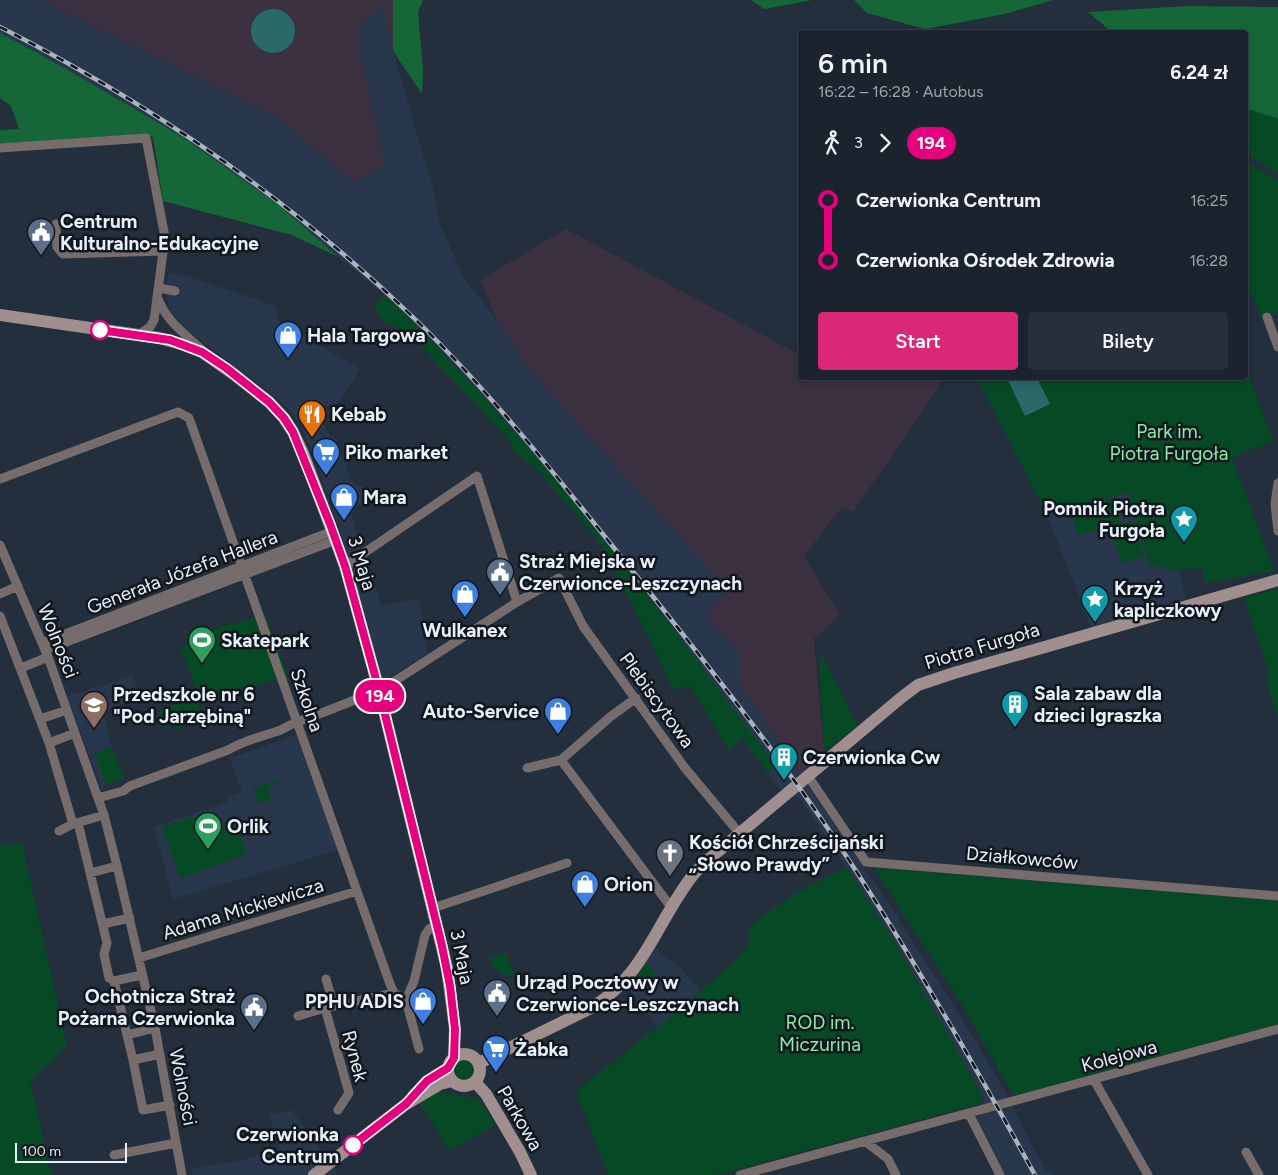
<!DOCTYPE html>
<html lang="pl">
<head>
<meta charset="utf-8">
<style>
	:root { --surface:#1a232e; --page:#272f3a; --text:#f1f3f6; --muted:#9fa4aa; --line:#38404a; --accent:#db2777 }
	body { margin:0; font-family:Figtree,sans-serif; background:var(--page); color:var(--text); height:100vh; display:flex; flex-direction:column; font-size:19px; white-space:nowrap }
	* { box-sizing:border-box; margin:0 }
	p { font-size:16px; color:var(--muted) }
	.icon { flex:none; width:28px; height:28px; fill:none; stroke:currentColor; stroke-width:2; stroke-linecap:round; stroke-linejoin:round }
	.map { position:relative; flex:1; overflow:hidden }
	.drawer { position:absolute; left:798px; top:30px; width:450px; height:350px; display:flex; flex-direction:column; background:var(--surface); border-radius:5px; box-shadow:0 2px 8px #0003,0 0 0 1px var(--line) }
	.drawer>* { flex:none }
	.badge { padding:0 10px; border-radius:16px; font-size:18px; line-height:32px }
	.scale { position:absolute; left:15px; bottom:12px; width:112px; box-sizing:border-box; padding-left:5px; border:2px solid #e7eff9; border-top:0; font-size:14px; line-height:18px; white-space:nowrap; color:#e7eff9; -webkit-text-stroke:4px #11171d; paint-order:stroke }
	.map>.badge { position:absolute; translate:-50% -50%; box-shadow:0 0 0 2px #fff }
	.legs { display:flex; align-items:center; gap:8px; height:55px; padding:0 20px; font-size:16px }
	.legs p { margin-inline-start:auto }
	.headline { display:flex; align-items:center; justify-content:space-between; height:85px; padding:0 20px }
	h1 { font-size:28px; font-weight:600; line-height:38px }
	.cta { display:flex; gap:10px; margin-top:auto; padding:10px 20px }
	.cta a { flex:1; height:58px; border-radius:5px; background:var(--accent); color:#fff; font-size:20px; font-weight:600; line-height:58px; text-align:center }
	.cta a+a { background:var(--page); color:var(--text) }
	ul { padding:0 20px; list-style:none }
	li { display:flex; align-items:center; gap:18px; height:60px; font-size:19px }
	li i { display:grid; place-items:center; width:8px; height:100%; margin:0 6px; background:currentColor }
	li i::after { content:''; width:12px; height:12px; margin:-6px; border:4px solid; border-radius:50%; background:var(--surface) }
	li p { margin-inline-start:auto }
	li:first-child i { background:linear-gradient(#0000 50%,currentColor 0) }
	li:last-child i { background:linear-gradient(currentColor 50%,#0000 0) }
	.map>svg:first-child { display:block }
	.built { fill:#28374b }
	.industrial { fill:#3b3141 }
	.green { fill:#064a25 }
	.forest { fill:#156738 }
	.water { fill:#29696a }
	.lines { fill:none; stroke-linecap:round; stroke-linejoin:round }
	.street { stroke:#776c6c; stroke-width:9 }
	.secondary { stroke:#a08f8e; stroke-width:12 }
	.rail-casing { stroke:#a9b3be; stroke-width:4.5 }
	.rail { stroke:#11171d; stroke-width:2.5; stroke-dasharray:8; stroke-linecap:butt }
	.line-1-casing { stroke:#fff; stroke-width:11 }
	.line-1 { stroke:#e6007e; stroke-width:8 }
	.stop-1-dot { fill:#fff; stroke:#e6007e; stroke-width:2.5 }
	.labels { text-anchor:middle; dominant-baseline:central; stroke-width:5; stroke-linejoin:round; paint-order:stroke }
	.poi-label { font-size:19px; font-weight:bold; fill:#e7eff9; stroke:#11171d; text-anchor:start }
	.park-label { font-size:19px; fill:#87eea8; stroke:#11171d }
	.street-label { font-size:19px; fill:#e7eff9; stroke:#11171d }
	.stop-label { font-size:19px; font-weight:bold; fill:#e7eff9; stroke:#11171d; text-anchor:end }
</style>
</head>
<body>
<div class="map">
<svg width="1278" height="1175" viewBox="0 0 1278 1175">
	<rect width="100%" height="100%" fill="#232f3d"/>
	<path class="built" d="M0,0H40L274,115L354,182L385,166L358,42V28L382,5L394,54L435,196L440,225L464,278L497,320L527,367L730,591L706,614L740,653V685L887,901L962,1019L1008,1096L1026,1134L1046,1170L1054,1175H998L973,1120L986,1113L981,1093L893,939L846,867L800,799L795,796L789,800L767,773L775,766L655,604L522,441L486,399L440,349L386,296L338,257L281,207L181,136L61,66L0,33Z
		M168,272L193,278L276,306L279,321L360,369L338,403L316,409L330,436L336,439L353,483L365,488L369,501L349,509L359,537L361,538L381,606L418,598L426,630L423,632L428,653L383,681L349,557L310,447L301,427L293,415L282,402L190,332L170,311L167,299Z
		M1129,492L1149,563L1179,571L1186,598L1092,631L1072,577L1045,512Z
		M133,676L140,697L103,712L112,747L124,779L106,784L102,789L67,696Z
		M296,735L338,850L173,899L154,827L227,802L226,798L242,792L230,758Z
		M655,948L680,968L701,991L658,1027L628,987Z
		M292,1110L338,1175H193L191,1168L240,1161L279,1149L269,1115Z"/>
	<path class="industrial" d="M40,0H393V51L382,5L358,28V42L385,166L354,182L274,115Z
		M566,229L800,355V378H945L853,512L842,507L804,556L840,614L814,639L824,751L801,774L740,685V653L705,614L729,591L527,367L497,320L480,280Z"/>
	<path class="green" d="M1245,108L1278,119V174L1245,152Z
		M1245,161L1278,181V312L1261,317L1253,296L1245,298Z
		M386,296C533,437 654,603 776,766L767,773L743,738L729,750L690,686L673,690L658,656L602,545L539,471L512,449V445L508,438L436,362L415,338L384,321L377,313L375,305Z
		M1245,365L1273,441L1232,457L1274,571L1205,583L1201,567L1179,571L1149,564L1129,492L1045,512L977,378H1245Z
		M1115,498L1121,524L1134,521L1144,557L1121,563L1112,526L1077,535L1070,508Z
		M1278,589V720L1265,675L1269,673L1244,598Z
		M265,615L288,675L202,705L180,646L197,641L212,629Z
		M819,650L858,726L824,751Z
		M194,697L200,712L194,715L196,721L175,730L172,724L164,727L158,712Z
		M112,747L124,779L106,784L94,754Z
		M276,780L278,784L267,788L271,799L259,804L253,789Z
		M195,816L202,835L236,823L247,854L180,878L162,827Z
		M0,843L1,846L22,843L67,1046L30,1081L52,1175H0Z
		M846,867L893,939L981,1093L982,1103L716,1175H608L576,1091L658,1027L732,964L747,947L750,926L790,897Z
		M876,868L1278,901V1024L1016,1095L1012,1093L960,1001L875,870Z
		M504,954L507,955L515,976C503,979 493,967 489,958Z
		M645,964H648L653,967L651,970L656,973L642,985L645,989L637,992L630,984Z
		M454 1070a10 10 0 1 1 20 0a10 10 0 1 1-20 0Z
		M436,1092L474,1098L481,1101L495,1123L494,1126L453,1149L447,1147L421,1104V1102Z"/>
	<path class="forest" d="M393,0H423L418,12L423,69L422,94L393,51Z
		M751,0H812L764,9Z
		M854,0H1053L1005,14L925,29L867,13Z
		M1187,6L1278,7V119L1245,108V32H1112L1088,12Z
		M0,33L61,66L181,136L280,206L338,257L292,235L163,201L153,137L142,134L0,144V130L19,129L11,106L0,98Z"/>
	<path class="water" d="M251 31a22 22 0 1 1 44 0a22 22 0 1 1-44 0Z
		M1007,378H1037L1050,404L1025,416Z"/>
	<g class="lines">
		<path class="street" d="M0,148L146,138L165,237L154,320L150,327L138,335
			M56,224L57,247L63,254L164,251
			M159,288L175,291
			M158,299C168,323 183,332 201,349
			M1267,317L1278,347
			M0,479L178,412L189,418L390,984L394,993L406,1000L414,981L425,935L429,929L437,924
			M1278,483L1275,504L1278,531
			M0,545L48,657L104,815L117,866L155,1028L182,1175
			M345,566L477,476L517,602
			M0,594L18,586
			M0,616L49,743L73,824
			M42,643L333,531
			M45,650L336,540
			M21,668L48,657
			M636,698L610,717L561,760L671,907
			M40,719L67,710
			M49,743L75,733
			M527,768L561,760
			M808,776L866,862L1278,896
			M98,798L123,791L130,786L228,750C243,741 259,737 275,732C282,730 289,725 297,722C326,712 355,700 384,688L517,602L559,578L583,626L685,768L740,834
			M78,823L107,943L104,954L109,978L114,981L133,1060L143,1110L170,1105
			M59,831L73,824L104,815
			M90,873L117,866
			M433,908L567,863
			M103,924L130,918
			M139,958L357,891
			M326,979L334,1006
			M114,981L142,975
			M406,1000L419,1049
			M298,1016L325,1008
			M127,1035L155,1028
			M133,1060L160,1054
			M1094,1080L1148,1175
			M338,1110L349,1093L325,1008L394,993
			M969,1114L1000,1175
			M866,1142L888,1159L896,1175
			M1246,1152L1259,1175
			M114,1155L176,1143
			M740,1175L1278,1029"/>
		<path class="secondary" d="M0,315L159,338L181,344L202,352L235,375L269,402L284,418L293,432L303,453L345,566L379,690L447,968L455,1029L454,1058
			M448 1070a16 16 0 1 1 32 0a16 16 0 1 1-32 0Z
			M479,1063L593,1007C646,973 657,921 693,875C698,869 704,864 709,859L902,697L918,685L954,673L1278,580
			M475,1082L486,1094L520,1152L531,1175
			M413,1096L427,1081L448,1068
			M314,1175L406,1104L440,1084L452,1081"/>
		<g class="rail-casing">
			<path id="rail" d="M0,27C153,105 294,202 417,321C500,402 571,495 643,584C709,667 774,749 833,836C906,945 972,1060 1035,1175"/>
		</g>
		<use href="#rail" class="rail"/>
	</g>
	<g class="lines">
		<g class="line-1-casing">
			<path id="line-1" d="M100,330L170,340L202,352L226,368L269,402L284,418L293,432L330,524L345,566L379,690L442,946L450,986L455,1029L454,1058L448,1068L427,1081L406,1104L353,1145"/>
		</g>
		<use href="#line-1" class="line-1"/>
	</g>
	<defs>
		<g id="civic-pin" transform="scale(1.4375)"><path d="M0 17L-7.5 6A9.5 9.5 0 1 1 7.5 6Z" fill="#5c6f8a" stroke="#11171d"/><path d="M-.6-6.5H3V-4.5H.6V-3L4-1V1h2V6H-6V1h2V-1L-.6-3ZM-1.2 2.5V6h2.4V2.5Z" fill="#fff"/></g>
		<g id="shop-pin" transform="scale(1.4375)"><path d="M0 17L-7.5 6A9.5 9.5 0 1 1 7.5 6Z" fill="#3f7fe0" stroke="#11171d"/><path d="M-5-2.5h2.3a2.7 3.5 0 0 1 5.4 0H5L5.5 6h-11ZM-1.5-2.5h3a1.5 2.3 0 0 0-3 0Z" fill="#fff"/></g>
		<g id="restaurant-pin" transform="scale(1.4375)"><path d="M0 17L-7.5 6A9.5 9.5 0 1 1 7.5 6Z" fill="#e8710a" stroke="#11171d"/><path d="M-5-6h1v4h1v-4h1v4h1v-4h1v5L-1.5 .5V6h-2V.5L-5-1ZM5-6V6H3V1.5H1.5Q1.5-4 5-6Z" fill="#fff"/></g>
		<g id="supermarket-pin" transform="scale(1.4375)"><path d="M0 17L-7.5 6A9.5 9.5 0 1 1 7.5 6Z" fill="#3f7fe0" stroke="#11171d"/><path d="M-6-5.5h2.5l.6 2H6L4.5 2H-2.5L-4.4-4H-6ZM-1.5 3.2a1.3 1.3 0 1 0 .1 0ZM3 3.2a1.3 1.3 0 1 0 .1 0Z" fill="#fff"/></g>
		<g id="sight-pin" transform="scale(1.4375)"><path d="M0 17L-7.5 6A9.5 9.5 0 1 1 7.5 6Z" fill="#0f9aa8" stroke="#11171d"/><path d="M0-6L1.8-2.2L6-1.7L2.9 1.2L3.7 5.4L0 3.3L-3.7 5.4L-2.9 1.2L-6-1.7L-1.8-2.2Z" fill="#fff"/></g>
		<g id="stadium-pin" transform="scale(1.4375)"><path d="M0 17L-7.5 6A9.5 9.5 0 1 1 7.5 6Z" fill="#2e9e5b" stroke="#11171d"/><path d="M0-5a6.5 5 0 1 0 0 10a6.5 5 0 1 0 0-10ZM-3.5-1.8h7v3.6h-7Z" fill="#fff"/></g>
		<g id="building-pin" transform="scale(1.4375)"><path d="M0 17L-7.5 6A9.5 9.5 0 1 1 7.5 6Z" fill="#0f9aa8" stroke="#11171d"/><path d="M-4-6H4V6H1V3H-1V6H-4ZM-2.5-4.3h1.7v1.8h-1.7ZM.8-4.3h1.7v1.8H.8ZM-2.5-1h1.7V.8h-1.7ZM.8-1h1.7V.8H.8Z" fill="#fff"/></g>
		<g id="school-pin" transform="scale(1.4375)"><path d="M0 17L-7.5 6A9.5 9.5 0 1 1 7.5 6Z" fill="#8d6e63" stroke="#11171d"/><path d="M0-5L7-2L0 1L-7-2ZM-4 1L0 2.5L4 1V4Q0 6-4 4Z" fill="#fff"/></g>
		<g id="church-pin" transform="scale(1.4375)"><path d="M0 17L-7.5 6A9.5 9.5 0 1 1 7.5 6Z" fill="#6b7280" stroke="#11171d"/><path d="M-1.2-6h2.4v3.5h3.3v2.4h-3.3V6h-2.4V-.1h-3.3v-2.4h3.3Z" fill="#fff"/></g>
	</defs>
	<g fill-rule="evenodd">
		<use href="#civic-pin" x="41" y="232"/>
		<use href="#shop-pin" x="288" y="335"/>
		<use href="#restaurant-pin" x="312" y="414"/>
		<use href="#supermarket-pin" x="326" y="452"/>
		<use href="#shop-pin" x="344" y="497"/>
		<use href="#sight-pin" x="1184" y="519"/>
		<use href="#civic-pin" x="500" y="572"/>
		<use href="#shop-pin" x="465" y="594"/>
		<use href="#sight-pin" x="1095" y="599"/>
		<use href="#stadium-pin" x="202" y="640"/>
		<use href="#building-pin" x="1015" y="704"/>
		<use href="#school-pin" x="94" y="705"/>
		<use href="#shop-pin" x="558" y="711"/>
		<use href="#building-pin" x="784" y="757"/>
		<use href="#stadium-pin" x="208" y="826"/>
		<use href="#church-pin" x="670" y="853"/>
		<use href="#shop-pin" x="585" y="884"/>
		<use href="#civic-pin" x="497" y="993"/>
		<use href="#shop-pin" x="423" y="1001"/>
		<use href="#civic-pin" x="254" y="1007"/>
		<use href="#supermarket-pin" x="496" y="1049"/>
	</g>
	<g class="stop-1-dot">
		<circle cx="100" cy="330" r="9"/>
		<circle cx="353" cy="1145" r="9"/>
	</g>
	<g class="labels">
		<g class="poi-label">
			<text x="60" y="221">Centrum<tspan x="60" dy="22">Kulturalno-Edukacyjne</tspan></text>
			<text x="307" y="335">Hala Targowa</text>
			<text x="331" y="414">Kebab</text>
			<text x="345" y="452">Piko market</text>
			<text x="363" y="497">Mara</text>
			<text x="1165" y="508" text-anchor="end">Pomnik Piotra<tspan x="1165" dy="22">Furgoła</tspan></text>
			<text x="519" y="561">Straż Miejska w<tspan x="519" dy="22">Czerwionce-Leszczynach</tspan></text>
			<text x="1114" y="588">Krzyż<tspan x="1114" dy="22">kapliczkowy</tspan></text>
			<text x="465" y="630" text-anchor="middle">Wulkanex</text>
			<text x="221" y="640">Skatepark</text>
			<text x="1034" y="693">Sala zabaw dla<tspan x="1034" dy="22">dzieci Igraszka</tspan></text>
			<text x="113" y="694">Przedszkole nr 6<tspan x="113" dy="22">"Pod Jarzębiną"</tspan></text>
			<text x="539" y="711" text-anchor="end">Auto-Service</text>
			<text x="803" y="757">Czerwionka Cw</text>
			<text x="227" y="826">Orlik</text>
			<text x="689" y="842">Kościół Chrześcijański<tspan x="689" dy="22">„Słowo Prawdy”</tspan></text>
			<text x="604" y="884">Orion</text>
			<text x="516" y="982">Urząd Pocztowy w<tspan x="516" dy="22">Czerwionce-Leszczynach</tspan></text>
			<text x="235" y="996" text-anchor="end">Ochotnicza Straż<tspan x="235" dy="22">Pożarna Czerwionka</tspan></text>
			<text x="404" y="1001" text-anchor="end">PPHU ADIS</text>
			<text x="515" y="1049">Żabka</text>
		</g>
		<g class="park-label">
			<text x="1169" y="431">Park im.<tspan x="1169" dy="22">Piotra Furgoła</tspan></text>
			<text x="820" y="1022">ROD im.<tspan x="820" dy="22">Miczurina</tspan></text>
		</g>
		<g class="street-label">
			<text transform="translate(362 563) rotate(73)">3 Maja</text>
			<text transform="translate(182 572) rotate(-21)">Generała Józefa Hallera</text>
			<text transform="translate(58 641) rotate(68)">Wolności</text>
			<text transform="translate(982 646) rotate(-17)">Piotra Furgoła</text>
			<text transform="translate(307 700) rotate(71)">Szkolna</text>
			<text transform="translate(657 700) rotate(54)">Plebiscytowa</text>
			<text transform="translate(1022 858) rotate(5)">Działkowców</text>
			<text transform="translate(243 909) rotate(-17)">Adama Mickiewicza</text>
			<text transform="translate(462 957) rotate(79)">3 Maja</text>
			<text transform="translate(355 1056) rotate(75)">Rynek</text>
			<text transform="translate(1119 1056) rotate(-15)">Kolejowa</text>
			<text transform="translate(183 1087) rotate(79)">Wolności</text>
			<text transform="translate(520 1118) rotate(60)">Parkowa</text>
		</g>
		<g class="stop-label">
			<text x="339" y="1134">Czerwionka<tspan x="339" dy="22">Centrum</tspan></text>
		</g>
	</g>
</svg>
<div class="scale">100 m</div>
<b class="badge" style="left:380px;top:696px;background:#e6007e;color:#fff">194</b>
<section class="drawer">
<div class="headline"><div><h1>6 min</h1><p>16:22 – 16:28 · Autobus</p></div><b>6.24 zł</b></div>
<div class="legs"><svg class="icon" aria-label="walk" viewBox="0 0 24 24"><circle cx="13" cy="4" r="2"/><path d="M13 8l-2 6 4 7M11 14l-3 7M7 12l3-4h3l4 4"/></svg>3<svg class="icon" aria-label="forward" viewBox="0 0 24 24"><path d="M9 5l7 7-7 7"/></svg><b class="badge" style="background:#e6007e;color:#fff">194</b></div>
<ul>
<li><i style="color:#e6007e"></i><b>Czerwionka Centrum</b><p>16:25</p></li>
<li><i style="color:#e6007e"></i><b>Czerwionka Ośrodek Zdrowia</b><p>16:28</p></li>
</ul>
<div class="cta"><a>Start</a><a>Bilety</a></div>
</section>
</div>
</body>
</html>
